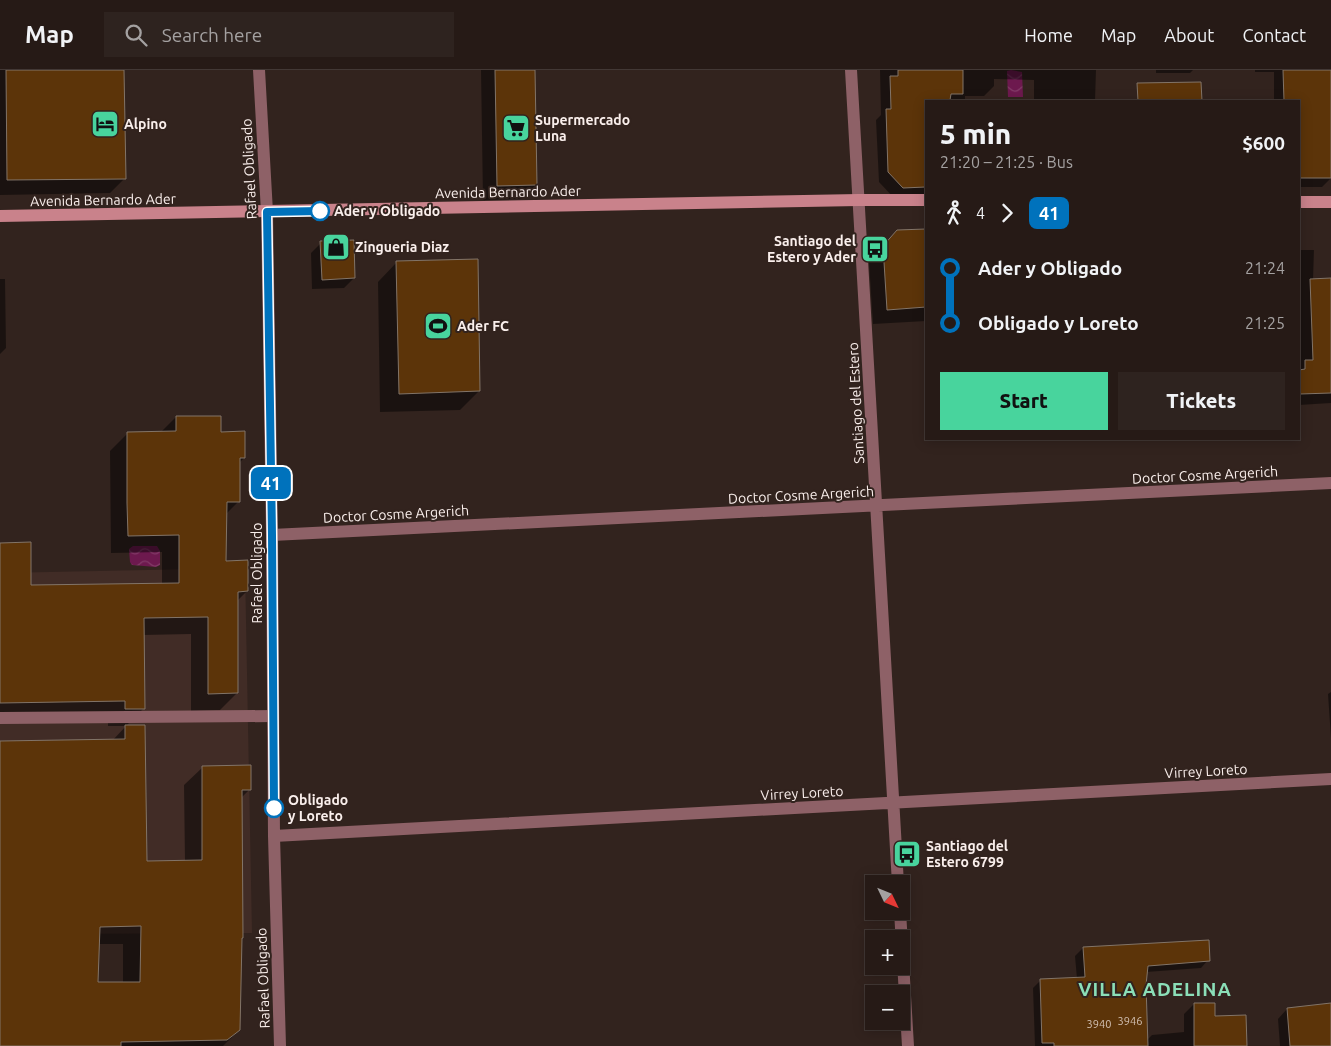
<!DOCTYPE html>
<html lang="en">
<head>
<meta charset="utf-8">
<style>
	:root { --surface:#261a16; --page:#2e231f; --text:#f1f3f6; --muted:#a4a1a1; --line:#423835; --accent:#48d49d }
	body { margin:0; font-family:Ubuntu,sans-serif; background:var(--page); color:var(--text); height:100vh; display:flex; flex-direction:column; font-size:19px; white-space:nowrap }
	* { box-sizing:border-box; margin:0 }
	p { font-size:16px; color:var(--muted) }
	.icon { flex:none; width:28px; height:28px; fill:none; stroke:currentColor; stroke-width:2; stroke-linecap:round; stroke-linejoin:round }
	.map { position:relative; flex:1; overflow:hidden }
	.side { position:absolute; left:925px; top:30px; width:375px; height:340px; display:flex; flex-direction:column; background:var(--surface); border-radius:0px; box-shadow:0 2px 12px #0003,0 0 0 1px var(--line) }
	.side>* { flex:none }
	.badge { padding:0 10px; border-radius:8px; font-size:18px; line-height:32px }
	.needle { width:32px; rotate:133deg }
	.controls { position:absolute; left:865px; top:805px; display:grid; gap:10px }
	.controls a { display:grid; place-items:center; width:45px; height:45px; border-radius:0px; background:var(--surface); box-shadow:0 2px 12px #0003,0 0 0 1px var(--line); font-size:25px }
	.map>.badge { position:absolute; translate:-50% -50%; box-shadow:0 0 0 2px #fff }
	.legs { display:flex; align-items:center; gap:8px; height:55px; padding:0 15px; font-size:16px }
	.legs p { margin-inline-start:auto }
	.summary { display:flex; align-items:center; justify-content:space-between; height:85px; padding:0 15px }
	h1 { font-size:28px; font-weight:800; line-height:38px }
	.action { display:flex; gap:10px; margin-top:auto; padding:10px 15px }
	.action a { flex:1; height:58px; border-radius:0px; background:var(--accent); color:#111; font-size:20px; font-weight:800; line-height:58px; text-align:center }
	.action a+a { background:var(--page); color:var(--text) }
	ul { padding:0 15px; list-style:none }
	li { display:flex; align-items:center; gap:18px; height:55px; font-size:19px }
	li i { display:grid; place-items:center; width:8px; height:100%; margin:0 6px; background:currentColor }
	li i::after { content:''; width:12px; height:12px; margin:-6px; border:4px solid; border-radius:50%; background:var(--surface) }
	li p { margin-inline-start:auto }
	li:first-child i { background:linear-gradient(#0000 50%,currentColor 0) }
	li:last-child i { background:linear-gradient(currentColor 50%,#0000 0) }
	header { display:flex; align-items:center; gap:30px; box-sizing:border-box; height:70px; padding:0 25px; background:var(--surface); border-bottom:1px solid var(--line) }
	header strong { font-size:24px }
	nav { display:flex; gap:28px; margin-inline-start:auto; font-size:18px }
	.search { width:350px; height:45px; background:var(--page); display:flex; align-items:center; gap:12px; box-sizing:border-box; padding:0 18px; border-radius:0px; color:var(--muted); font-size:19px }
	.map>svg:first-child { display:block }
	.built { fill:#412c26 }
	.water { fill:url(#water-waves) }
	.shadow { fill:#0007; fill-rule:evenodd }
	.building { fill:#5c3409; stroke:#827468; fill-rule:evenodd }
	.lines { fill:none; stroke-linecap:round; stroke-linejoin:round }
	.lane { stroke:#8e6167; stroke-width:12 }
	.street { stroke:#8e6167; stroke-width:12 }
	.secondary { stroke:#c9828b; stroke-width:12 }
	.line-1-casing { stroke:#fff; stroke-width:11 }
	.line-1 { stroke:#0072bc; stroke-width:8 }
	.stop-1-dot { fill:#fff; stroke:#0072bc; stroke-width:2.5 }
	.labels { text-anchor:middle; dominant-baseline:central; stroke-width:4; stroke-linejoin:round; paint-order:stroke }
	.number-label { font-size:11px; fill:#d2c0b3 }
	.poi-label { font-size:14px; font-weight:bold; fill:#faefec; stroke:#32231e; text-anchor:start }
	.street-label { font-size:14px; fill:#faefec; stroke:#32231e }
	.stop-label { font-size:14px; font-weight:bold; fill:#faefec; stroke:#32231e; text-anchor:start }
	.district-label { font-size:19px; font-weight:bold; letter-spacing:1px; fill:#8bdfb8; stroke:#32231e }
</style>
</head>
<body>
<header>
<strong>Map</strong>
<div class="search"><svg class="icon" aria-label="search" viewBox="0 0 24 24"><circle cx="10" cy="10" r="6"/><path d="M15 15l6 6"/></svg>Search here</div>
<nav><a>Home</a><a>Map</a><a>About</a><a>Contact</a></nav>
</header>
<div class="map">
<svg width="1331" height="976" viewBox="0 0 1331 976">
	<defs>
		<pattern id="water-waves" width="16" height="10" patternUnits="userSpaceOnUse" patternTransform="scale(1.25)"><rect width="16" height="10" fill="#6d194e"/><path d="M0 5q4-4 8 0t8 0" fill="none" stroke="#833b68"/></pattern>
	</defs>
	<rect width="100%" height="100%" fill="#32231e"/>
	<path class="built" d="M245,498L252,863L34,864L0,976V503Z"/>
	<path class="water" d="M1011,0L1022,2L1023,27H1008L1007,1Z
		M133,476H157L160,481V495L156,497L132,495L130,492L129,479Z"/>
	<path class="shadow" d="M0,0H123L125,108L110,123L0,125Z
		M481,0H534L536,115L521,129L483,130Z
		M880,0H1096L1095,31H1034V10L994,9V16L984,26H965V31H926V126L893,127L879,112L876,50L881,45Z
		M1156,0H1193L1190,3H1156Z
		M1255,0H1331V108L1322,117H1299V31H1274V2H1255Z
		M1160,28L1217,31H1117Z
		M926,160V251L873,254L869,192L898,162Z
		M321,173L354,208L344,218L312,219L311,183Z
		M1299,180H1314L1313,211L1331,209V333L1299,335Z
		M397,192L479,321L460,340L380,342L378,212Z
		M0,209H5L6,278L0,284Z
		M176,347L219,363L244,388L239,393L238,432L225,445V492L247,521L237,531V623L220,640L191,641V564L143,565L144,638L126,656H108V648L0,649V474L30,516L162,514V482L111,483L110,381L127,364L160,363Z
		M1331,622V668L1328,624Z
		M126,656L146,792H185L184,715L203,697L250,719L241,728L239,960L223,976H0V672L112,671ZM98,874H123V913H97Z
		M1083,878L1208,890L1201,898L1146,902L1147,970L1152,965L1184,962V944L1194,934L1214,947L1245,976H1035L1033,918L1041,910L1077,909L1075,886Z
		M1331,935V976H1280L1278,949L1287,939Z"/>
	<path class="building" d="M6,0H124L126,109L7,110Z
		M495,0H535L537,115L497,116Z
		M898,0H963V24H951L950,30L926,31V117L903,118L888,102L886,39H891L890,6H898Z
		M1283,0H1331V108H1299V31H1284Z
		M1201,12L1202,31H1138L1137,13Z
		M926,159V237L887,240L883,176L897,160Z
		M354,170L355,208L322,210L320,171Z
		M478,189L480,321L399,324L396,191Z
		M1331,208V323L1300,324L1299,300L1305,299V290H1313L1310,209Z
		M176,346H221V362L245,361V388H240V432H227L226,491L248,490V521L238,522V623L208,624V547L144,548L145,639H125V631L0,633V473L31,472V515L179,513V465L128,466L127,433V362L176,361Z
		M125,655H145L147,791L202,790V696L251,695V720H242L243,868H242L240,960L227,970L121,972V976H0V671L125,669ZM141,856L140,912H98L100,857Z
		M1209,870L1210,891L1148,896L1146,915L1148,976H1054V973H1042L1040,909L1085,907L1083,877Z
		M1194,933H1215V946L1246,945L1247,976H1194Z
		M1331,933V976H1290L1287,938Z"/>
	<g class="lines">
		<path class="lane" d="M0,648L273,646"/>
		<path class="street" d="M259,0L267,142L272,465L274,766L280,976
			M851,0L898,814
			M272,465L1331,413
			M274,766L1331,709
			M900,841L908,976"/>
		<path class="secondary" d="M1299,132H1331
			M0,146L859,130H926"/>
	</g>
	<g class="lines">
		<g class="line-1-casing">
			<path id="line-1" d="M274,738L272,465L267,142L320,141"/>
		</g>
		<use href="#line-1" class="line-1"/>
	</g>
	<defs>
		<g id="hotel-square" transform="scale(1.4375)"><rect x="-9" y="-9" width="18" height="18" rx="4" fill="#48d49d" stroke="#32231e"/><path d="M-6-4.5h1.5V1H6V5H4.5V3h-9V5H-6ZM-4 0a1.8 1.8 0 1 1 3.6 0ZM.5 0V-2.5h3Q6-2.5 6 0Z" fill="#111"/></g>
		<g id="supermarket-square" transform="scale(1.4375)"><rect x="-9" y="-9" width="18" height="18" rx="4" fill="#48d49d" stroke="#32231e"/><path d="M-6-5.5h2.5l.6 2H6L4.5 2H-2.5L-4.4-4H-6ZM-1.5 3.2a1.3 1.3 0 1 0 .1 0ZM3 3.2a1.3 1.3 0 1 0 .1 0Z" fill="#111"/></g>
		<g id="shop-square" transform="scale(1.4375)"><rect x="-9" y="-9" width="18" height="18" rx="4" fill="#48d49d" stroke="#32231e"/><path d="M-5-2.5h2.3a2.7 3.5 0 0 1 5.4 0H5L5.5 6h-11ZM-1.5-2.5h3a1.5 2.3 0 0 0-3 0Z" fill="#111"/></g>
		<g id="bus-square" transform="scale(1.4375)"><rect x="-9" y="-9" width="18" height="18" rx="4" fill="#48d49d" stroke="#32231e"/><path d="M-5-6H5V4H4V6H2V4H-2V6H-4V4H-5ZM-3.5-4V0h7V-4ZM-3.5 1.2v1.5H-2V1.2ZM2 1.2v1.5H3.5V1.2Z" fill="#111"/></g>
		<g id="stadium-square" transform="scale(1.4375)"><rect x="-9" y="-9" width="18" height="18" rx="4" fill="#48d49d" stroke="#32231e"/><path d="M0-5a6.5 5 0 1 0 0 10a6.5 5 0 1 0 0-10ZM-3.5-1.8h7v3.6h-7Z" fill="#111"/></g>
	</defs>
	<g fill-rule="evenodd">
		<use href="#hotel-square" x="105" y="54"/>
		<use href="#supermarket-square" x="516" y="58"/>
		<use href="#shop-square" x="336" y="177"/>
		<use href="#bus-square" x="875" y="179"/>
		<use href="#stadium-square" x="438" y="256"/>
		<use href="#bus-square" x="907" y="784"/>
	</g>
	<g class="stop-1-dot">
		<circle cx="320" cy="141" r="9"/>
		<circle cx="274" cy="738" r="9"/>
	</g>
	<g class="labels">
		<g class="number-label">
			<text x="1130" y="951">3946</text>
			<text x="1099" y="954">3940</text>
		</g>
		<g class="poi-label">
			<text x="535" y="50">Supermercado<tspan x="535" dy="16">Luna</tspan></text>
			<text x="124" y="54">Alpino</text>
			<text x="856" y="171" text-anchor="end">Santiago del<tspan x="856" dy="16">Estero y Ader</tspan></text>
			<text x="355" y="177">Zingueria Diaz</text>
			<text x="457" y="256">Ader FC</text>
			<text x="926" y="776">Santiago del<tspan x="926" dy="16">Estero 6799</tspan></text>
		</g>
		<g class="street-label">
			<text transform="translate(249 99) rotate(-93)">Rafael Obligado</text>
			<text transform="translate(508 122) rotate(-1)">Avenida Bernardo Ader</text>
			<text transform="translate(103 130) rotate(-1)">Avenida Bernardo Ader</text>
			<text transform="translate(856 333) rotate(-93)">Santiago del Estero</text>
			<text transform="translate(1205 405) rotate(-3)">Doctor Cosme Argerich</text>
			<text transform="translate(801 425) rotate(-3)">Doctor Cosme Argerich</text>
			<text transform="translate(396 444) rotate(-3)">Doctor Cosme Argerich</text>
			<text transform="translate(257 503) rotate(-90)">Rafael Obligado</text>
			<text transform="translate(1206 701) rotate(-3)">Virrey Loreto</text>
			<text transform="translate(802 723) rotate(-3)">Virrey Loreto</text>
			<text transform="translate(263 908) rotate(-92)">Rafael Obligado</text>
		</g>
		<g class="stop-label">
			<text x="334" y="141">Ader y Obligado</text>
			<text x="288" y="730">Obligado<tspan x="288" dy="16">y Loreto</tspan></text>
		</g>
		<g class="district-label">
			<text x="1155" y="919">VILLA ADELINA</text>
		</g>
	</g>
</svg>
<div class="controls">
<a><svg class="needle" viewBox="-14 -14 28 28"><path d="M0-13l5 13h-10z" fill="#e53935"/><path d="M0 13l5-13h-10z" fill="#a4a1a1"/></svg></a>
<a>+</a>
<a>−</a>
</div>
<b class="badge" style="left:271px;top:413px;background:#0072bc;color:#fff">41</b>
<section class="side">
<div class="summary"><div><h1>5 min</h1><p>21:20 – 21:25 · Bus</p></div><b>$600</b></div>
<div class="legs"><svg class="icon" aria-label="walk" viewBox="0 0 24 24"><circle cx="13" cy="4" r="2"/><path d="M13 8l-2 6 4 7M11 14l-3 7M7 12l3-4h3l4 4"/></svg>4<svg class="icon" aria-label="forward" viewBox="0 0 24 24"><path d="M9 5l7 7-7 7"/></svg><b class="badge" style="background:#0072bc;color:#fff">41</b></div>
<ul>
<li><i style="color:#0072bc"></i><b>Ader y Obligado</b><p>21:24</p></li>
<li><i style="color:#0072bc"></i><b>Obligado y Loreto</b><p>21:25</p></li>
</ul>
<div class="action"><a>Start</a><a>Tickets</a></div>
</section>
</div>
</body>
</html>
